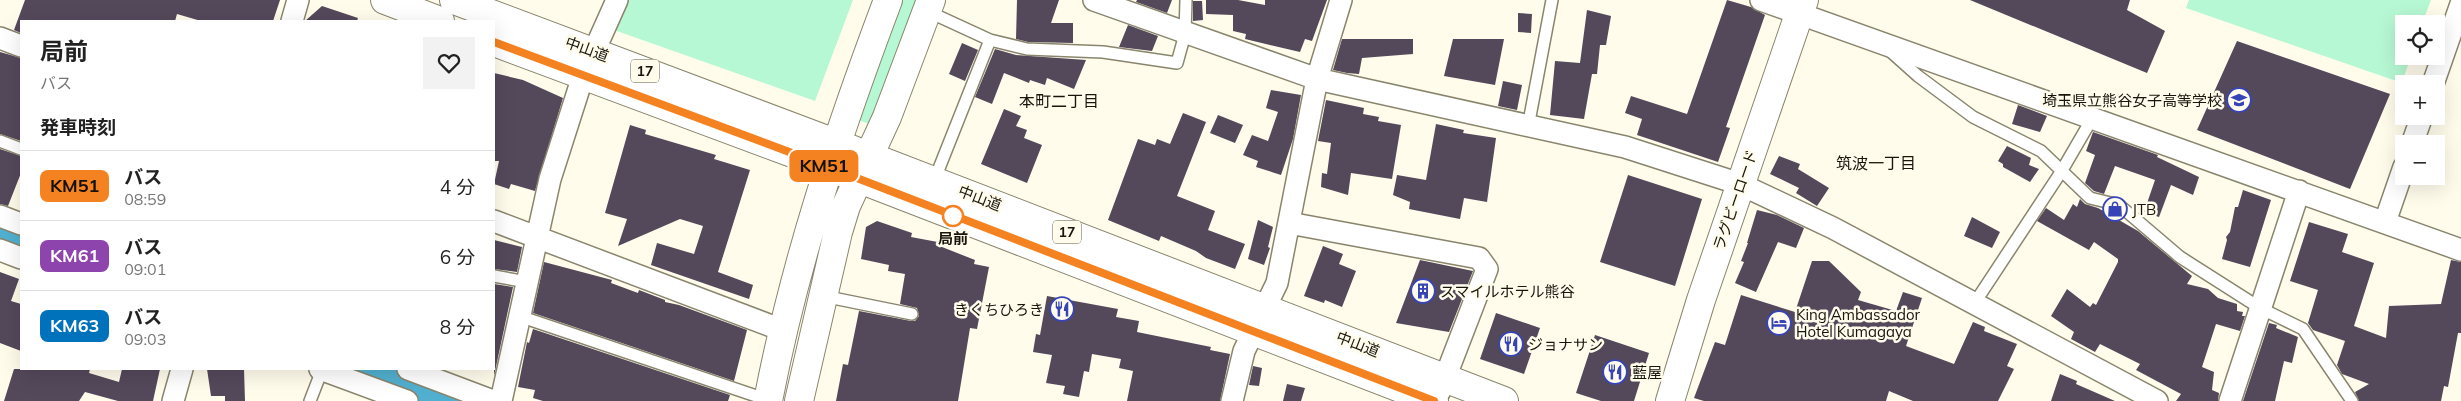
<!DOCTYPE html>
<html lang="ja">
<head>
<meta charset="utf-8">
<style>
	:root { --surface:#fff; --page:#f2f2f2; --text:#222; --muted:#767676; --line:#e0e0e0 }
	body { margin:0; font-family:Mulish,"Noto Sans JP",sans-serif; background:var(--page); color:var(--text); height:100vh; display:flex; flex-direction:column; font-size:19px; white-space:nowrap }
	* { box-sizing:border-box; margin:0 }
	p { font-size:16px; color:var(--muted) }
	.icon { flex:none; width:28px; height:28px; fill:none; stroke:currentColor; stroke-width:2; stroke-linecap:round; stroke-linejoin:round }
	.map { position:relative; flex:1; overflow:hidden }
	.panel { position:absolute; left:20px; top:20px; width:475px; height:350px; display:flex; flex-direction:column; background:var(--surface); border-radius:0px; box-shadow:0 5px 20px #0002 }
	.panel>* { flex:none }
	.badge { padding:0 10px; border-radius:8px; font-size:18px; line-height:32px }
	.fabs { position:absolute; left:2395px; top:15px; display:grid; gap:10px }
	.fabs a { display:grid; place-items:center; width:50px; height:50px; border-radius:0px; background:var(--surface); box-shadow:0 5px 20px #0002; font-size:25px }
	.map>.badge { position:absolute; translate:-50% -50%; box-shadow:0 0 0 2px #fff }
	h2 { padding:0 20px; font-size:19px; line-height:45px }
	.round { display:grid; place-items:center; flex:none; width:52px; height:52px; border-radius:0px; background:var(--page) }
	.summary { display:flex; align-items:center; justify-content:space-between; height:85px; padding:0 20px }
	h1 { font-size:24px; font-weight:700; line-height:38px }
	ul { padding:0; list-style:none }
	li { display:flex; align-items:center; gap:15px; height:70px; padding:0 20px; border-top:1px solid var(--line) }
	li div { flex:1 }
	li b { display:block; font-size:19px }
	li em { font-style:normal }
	li .badge { min-width:55px; font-weight:700; text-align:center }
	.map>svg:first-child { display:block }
	.green { fill:#b6f8d3 }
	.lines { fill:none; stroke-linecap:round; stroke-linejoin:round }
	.river { stroke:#51b0d0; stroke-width:34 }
	.building { fill:#54485b }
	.lane-casing { stroke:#89856d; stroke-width:14 }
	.street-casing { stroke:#89856d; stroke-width:24 }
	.secondary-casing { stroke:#89856d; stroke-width:30 }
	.highway-casing { stroke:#89856d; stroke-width:30 }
	.lane { stroke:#fff; stroke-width:11 }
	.street { stroke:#fff; stroke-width:21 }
	.secondary { stroke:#fff; stroke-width:28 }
	.highway { stroke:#fff; stroke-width:28 }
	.line-casing { stroke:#fff; stroke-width:11 }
	.line { stroke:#f58220; stroke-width:8 }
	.stop-dot { fill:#fff; stroke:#f58220; stroke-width:2.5 }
	.labels { text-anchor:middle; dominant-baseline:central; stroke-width:5; stroke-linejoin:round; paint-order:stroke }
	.shield { fill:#fffcec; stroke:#5d5a4f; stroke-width:1 }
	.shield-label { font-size:14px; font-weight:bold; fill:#17150c }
	.street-label { font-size:15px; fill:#17150c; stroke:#fffcec }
	.poi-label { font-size:15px; fill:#17150c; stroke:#fffcec; text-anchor:start }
	.stop-label { font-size:15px; font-weight:bold; fill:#17150c; stroke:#fffcec }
	.neighbourhood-label { font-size:16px; fill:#17150c; stroke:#fffcec }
</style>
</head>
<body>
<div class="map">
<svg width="2461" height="401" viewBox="0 0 2461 401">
	<rect width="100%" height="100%" fill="#fffcec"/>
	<path class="green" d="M627,0H853L815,101L614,30Z
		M901,0H918L871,125L856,119Z
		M2189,0H2431L2422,24H2404V56H2411L2402,83L2186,8Z"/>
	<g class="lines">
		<path class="river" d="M0,231L21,239
			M367,369L453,401"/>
	</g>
	<path class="building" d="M25,0H280L273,21H201L177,14L175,21H21V33L14,30Z
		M1017,0H1059L1051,23H1073V43L1028,42L1016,39Z
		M1137,0H1172L1167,13L1136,2Z
		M1206,0H1238L1265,5V0H1327L1312,41L1305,39L1300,52L1245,39L1246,34L1233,31V15L1206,14Z
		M1727,0L1751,7L1765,15L1726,127L1730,128L1718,162L1637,135L1642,119L1625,113L1631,96L1687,114Z
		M1970,0H2130L2127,10L2165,31L2147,73Z
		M1193,1H1202L1203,20L1193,21Z
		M322,6L358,18L357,21H305Z
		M1587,10L1611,16L1606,45H1600L1597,74H1592L1584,119L1550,115L1555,61L1580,63Z
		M1518,13L1532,14L1531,33L1518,32Z
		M1128,25L1158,36L1152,51L1119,47Z
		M1342,39H1413V54L1362,58L1359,74L1347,73L1333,70Z
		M1453,39H1504L1495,85L1444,76Z
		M2237,41L2390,94L2350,189L2197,130Z
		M962,43L978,50L965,81L949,74Z
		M995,49L1016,55L1086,60L1074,89L1047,78L1045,85L1030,80L1029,83L1004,73L992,104L975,97Z
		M0,52L21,58V141L0,134Z
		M494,73L523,80L563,98L535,191L511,184L509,189L494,184L499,161H494Z
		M1503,81L1522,85L1517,110L1498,106Z
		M1271,90L1301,95L1293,139L1281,175L1256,167L1258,161L1243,155L1252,135L1268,141L1278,112L1266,108Z
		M1326,100L1364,108L1363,114L1379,117L1378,121L1401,125L1392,179L1351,173L1348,195L1321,187L1322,173L1327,174L1331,143L1318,141Z
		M2018,105L2047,116L2040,132L2012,124Z
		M1004,109L1021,116L1016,126L1027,130L1024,138L1042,145L1027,183L981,164Z
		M1183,113L1206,122L1177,196L1215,211L1208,230L1245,244L1235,269L1206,258L1196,251L1161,236L1159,241L1108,220L1138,139L1155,145L1157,139L1170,144Z
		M1218,115L1243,125L1235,143L1210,133Z
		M1436,124L1464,130L1463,133L1496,138L1487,202L1464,198L1460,219L1409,209L1410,202L1393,195L1397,175L1426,180Z
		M630,125L646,130L645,134L716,155L714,159L750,170L718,272L753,285L749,299L651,265L657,243L694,254L703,226L680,219L618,246L627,219L605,213Z
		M2093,132L2158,155L2157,157L2199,177L2193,195L2171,185L2159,217L2144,212L2155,180L2115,166L2104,194L2094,191L2085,183L2095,155L2086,151Z
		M2007,146L2031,158L2029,165L2039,169L2030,182L2003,167V164L1998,161Z
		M0,149L21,156V173L8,206L0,204Z
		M1779,156L1800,164L1798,169L1829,188L1817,206L1796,193L1799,188L1770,174Z
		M1628,175L1702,199L1675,286L1600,262Z
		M2243,190L2271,200L2250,267L2222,259L2227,240L2226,237L2230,232L2235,207H2238Z
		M2080,199L2085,204L2098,208L2138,231L2192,276L2187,284L2208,289L2218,298L2237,304V311L2243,312L2242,316H2245L2240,331L2216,324L2202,367L2214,372L2212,390L2219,393L2218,401H2176L2181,394L2136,370L2140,364L2100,344L2095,352L2071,339L2074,332L2051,316L2067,289L2090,307L2093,303L2096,305L2118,262V259L2094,242L2089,250L2037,221L2046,208L2064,220L2073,204L2077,207Z
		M1757,210L1777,215L1804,228L1796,248L1778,242L1756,292L1735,283L1744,262L1741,261L1748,243H1747Z
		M1972,217L2000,232L1992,248L1964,236Z
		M1258,220L1273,227L1268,247L1270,248L1264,265L1248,259Z
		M877,221L912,233L911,237L943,243L942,247L975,260L974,264L989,267L977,329L970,328L958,401H836L843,364L848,365L859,311L911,321H915L919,316L917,308L900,304L905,274L888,271L889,265L861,259L866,227Z
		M2309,222L2348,234L2342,252L2374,263L2354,326L2386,338L2389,306L2441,304L2451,260L2461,262V333H2458L2448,387L2444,386L2441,401H2359L2355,392L2369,384L2342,374L2337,365L2345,341L2313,330L2308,323L2318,290L2290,281Z
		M494,240L522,247L517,272L494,269Z
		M1323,246L1343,254L1339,264L1356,271L1342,307L1325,300L1324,303L1304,296Z
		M1420,260L1473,271L1449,332L1396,323Z
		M1812,261H1829L1861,292L1858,300L1896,311L1903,292L1922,298L1906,346L1954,364L1973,322L1985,327L1984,331L2017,344L2007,366L2014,369L1998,401H1913L1889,391L1886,401H1704L1694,398L1715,342L1725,345L1741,295L1795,312Z
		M544,262L612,280L611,283L638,293L639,290L665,300V302L679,305L747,330L734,381L533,313Z
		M0,272L19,279L11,301L21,304V351L0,343Z
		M494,284L513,287L494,376Z
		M1047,296L1118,309L1116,317L1139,321L1137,332L1211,347L1210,350L1230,354L1220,401H1127L1133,371L1119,368L1121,359L1092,354L1089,372L1084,371L1079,397L1063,394L1065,386L1046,383L1052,355L1033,352L1036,334L1040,335Z
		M1496,313L1540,328L1524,374L1480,359Z
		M2269,323L2277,325L2276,328L2298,337L2292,363L2284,361L2275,401H2243Z
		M533,329L730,395L728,401H543L533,398L535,390L518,387L527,342L529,343Z
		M1595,335L1649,353L1634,401H1601L1576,393Z
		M1253,366L1262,368L1259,386L1249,385Z
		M14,369H90L89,373L119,382L122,369H160L153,401H118L85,392L79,401H4Z
		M207,369H244L245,401H225V396H211Z
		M2060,374L2077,381L2076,384L2115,401H2051Z
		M1287,384L1305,388L1301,401H1283Z"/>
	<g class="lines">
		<g class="lane-casing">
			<path id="lane" d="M927,11L990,40L1027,49L1103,52L1177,63L1185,34L1186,0
				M1890,51L1918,76L1973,117L2041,151L2090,198L2119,205L2180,257L2260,308L2303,329L2352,401
				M1528,127L1552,0
				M0,141L21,149
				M934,181L990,40
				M494,276L527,282
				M823,296L912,314
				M1974,304L2061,172L2093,117
				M519,316L768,400
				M310,401L322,370"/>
		</g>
		<g class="street-casing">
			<path id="street" d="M1094,0L1317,79L1625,147L1740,184L1833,228L2157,401
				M1761,0L2461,250
				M292,21L298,0
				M0,38L21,46
				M2433,84L2461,4
				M2412,144L2422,116
				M0,216L21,224
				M494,221L782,330
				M2385,222L2404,167
				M1289,223L1479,258L1487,269L1440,391
				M0,250L21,258
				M320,369L407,401
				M408,369L493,401
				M173,401L182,369
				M501,401L550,179L583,76L617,0
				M1232,401L1244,351L1277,283L1317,79L1341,0
				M2230,401L2299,191"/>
		</g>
		<g class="secondary-casing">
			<path id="secondary" d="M768,401C795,261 838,133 888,0
				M799,401L838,232L846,206L887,117L931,0
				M1670,401L1701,300L1804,0"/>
		</g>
		<g class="highway-casing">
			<path id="highway" d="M385,0L440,21
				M454,0L835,143L1504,401
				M494,42L792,153L1434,401"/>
		</g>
		<use href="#lane" class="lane"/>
		<use href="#street" class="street"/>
		<use href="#secondary" class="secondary"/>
		<use href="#highway" class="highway"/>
	</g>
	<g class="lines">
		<g class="line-casing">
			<path id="line" d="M494,42L792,153L1434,401"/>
		</g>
		<use href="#line" class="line"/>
	</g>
	<defs>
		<g id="school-ring" transform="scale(1.25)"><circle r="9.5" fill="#fffcec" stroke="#3644b7" stroke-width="1.5"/><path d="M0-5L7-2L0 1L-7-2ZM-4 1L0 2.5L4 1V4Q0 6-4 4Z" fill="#3644b7"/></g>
		<g id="shop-ring" transform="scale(1.25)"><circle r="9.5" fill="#fffcec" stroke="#3644b7" stroke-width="1.5"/><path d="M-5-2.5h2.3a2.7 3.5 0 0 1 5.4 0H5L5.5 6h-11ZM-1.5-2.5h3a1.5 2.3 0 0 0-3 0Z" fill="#3644b7"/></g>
		<g id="building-ring" transform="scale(1.25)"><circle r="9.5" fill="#fffcec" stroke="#3644b7" stroke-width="1.5"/><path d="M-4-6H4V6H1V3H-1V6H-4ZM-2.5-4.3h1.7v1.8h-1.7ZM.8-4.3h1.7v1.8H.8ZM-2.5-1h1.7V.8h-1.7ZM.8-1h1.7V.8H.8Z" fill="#3644b7"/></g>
		<g id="restaurant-ring" transform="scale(1.25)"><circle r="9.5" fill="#fffcec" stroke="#3644b7" stroke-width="1.5"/><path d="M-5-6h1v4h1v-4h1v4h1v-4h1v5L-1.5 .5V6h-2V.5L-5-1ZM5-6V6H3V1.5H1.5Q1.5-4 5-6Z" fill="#3644b7"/></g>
		<g id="hotel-ring" transform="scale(1.25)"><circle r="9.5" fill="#fffcec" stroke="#3644b7" stroke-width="1.5"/><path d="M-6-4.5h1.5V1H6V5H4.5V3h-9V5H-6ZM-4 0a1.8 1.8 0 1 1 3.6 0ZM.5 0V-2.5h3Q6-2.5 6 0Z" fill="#3644b7"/></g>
	</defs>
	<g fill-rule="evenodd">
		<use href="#school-ring" x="2239" y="100"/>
		<use href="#shop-ring" x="2115" y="209"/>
		<use href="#building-ring" x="1423" y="291"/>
		<use href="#restaurant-ring" x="1062" y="309"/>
		<use href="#hotel-ring" x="1779" y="323"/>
		<use href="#restaurant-ring" x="1511" y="344"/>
		<use href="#restaurant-ring" x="1615" y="372"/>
	</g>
	<circle class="stop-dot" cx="953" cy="216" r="10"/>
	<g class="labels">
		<g class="shield">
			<rect x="631" y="59.5" width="28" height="23" rx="4"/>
			<rect x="1053" y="220.5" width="28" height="23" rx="4"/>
		</g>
		<g class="shield-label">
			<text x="645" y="71">17</text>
			<text x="1067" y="232">17</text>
		</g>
		<g class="street-label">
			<text transform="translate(587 49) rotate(20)">中山道</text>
			<text transform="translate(980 198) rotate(21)">中山道</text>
			<text transform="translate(1735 200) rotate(-71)">ラグビーロード</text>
			<text transform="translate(1358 344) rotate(21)">中山道</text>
		</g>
		<g class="poi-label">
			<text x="2222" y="100" text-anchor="end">埼玉県立熊谷女子高等学校</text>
			<text x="2132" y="209">JTB</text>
			<text x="1440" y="291">スマイルホテル熊谷</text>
			<text x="1044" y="309" text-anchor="end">きくちひろき</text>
			<text x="1796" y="314">King Ambassador<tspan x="1796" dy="17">Hotel Kumagaya</tspan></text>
			<text x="1528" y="344">ジョナサン</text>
			<text x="1632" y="372">藍屋</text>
		</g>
		<g class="stop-label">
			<text x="953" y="238">局前</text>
		</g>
		<g class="neighbourhood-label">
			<text x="1059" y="101">本町二丁目</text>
			<text x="1876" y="163">筑波一丁目</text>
		</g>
	</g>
</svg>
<div class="fabs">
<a><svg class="icon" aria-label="locate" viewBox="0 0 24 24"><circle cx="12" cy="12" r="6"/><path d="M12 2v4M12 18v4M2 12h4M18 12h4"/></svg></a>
<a>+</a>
<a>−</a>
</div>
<b class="badge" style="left:824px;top:166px;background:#f58220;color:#111">KM51</b>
<section class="panel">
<div class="summary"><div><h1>局前</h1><p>バス</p></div><a class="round"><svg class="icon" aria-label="heart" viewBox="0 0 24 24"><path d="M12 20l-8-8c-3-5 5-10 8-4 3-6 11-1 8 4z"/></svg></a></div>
<h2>発車時刻</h2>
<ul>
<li><span class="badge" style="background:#f58220;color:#111">KM51</span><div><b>バス</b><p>08:59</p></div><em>4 分</em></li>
<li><span class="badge" style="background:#8e44ad;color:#fff">KM61</span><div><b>バス</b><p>09:01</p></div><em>6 分</em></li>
<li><span class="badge" style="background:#0072bc;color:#fff">KM63</span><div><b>バス</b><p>09:03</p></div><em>8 分</em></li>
</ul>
</section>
</div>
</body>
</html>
